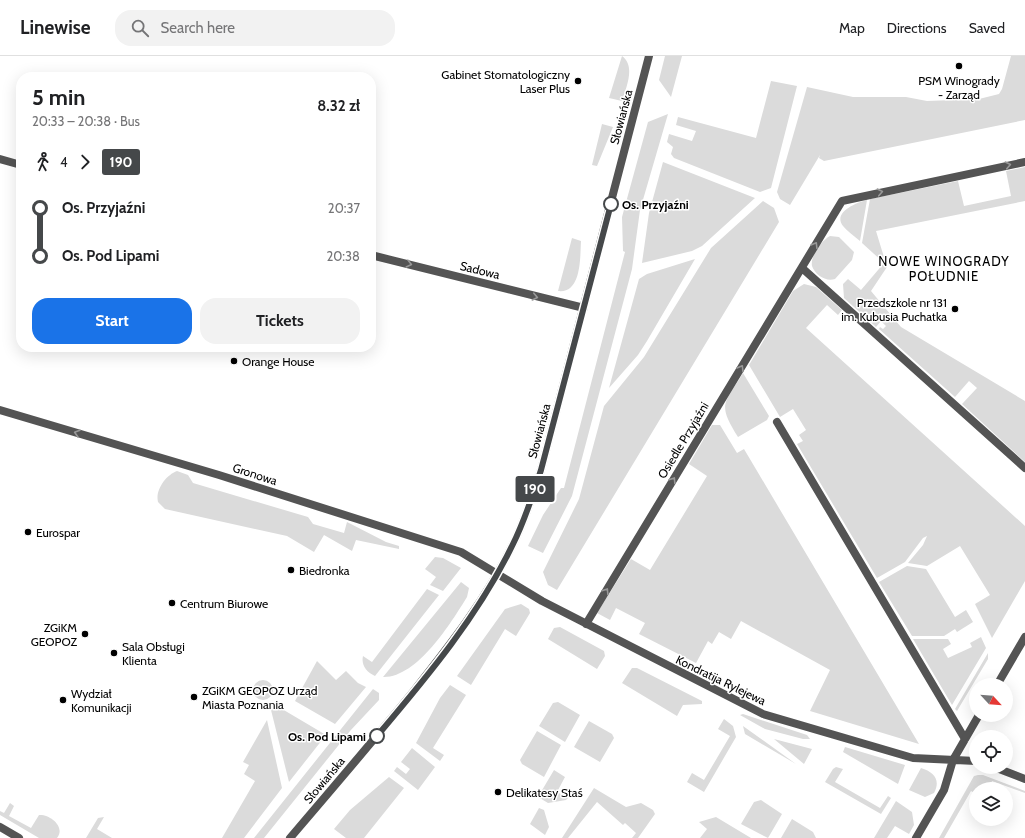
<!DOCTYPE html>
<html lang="en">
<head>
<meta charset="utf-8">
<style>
	:root { --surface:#fff; --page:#f2f2f2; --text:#202124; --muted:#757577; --line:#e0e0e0; --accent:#1a73e8 }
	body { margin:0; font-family:Cabin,sans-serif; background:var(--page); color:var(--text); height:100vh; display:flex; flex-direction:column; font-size:15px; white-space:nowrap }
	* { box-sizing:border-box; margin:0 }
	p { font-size:13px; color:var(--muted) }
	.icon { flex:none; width:22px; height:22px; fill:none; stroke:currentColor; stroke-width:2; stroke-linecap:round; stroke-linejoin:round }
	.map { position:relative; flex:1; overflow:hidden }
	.sheet { position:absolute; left:16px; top:16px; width:360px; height:280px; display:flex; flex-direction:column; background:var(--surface); border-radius:16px; box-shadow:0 4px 16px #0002 }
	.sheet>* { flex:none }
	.badge { padding:0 8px; border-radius:3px; font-size:14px; line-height:26px }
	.needle { width:26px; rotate:116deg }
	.tools { position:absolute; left:969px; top:622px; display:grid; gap:8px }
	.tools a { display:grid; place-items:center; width:44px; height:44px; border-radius:50%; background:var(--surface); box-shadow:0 4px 16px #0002; font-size:20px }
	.map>.badge { position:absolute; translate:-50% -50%; box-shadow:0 0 0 2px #fff }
	.legs { display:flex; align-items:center; gap:6px; height:44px; padding:0 16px; font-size:13px }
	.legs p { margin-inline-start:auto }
	.overview { display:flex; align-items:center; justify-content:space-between; height:68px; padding:0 16px }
	h1 { font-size:22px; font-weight:700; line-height:30px }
	.primary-button { display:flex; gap:8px; margin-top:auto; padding:8px 16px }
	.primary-button a { flex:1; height:46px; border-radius:16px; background:var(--accent); color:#fff; font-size:16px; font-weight:700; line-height:46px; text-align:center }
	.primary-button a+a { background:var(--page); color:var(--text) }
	ul { padding:0 16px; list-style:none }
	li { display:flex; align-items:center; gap:14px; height:48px; font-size:15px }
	li i { display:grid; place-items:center; width:6px; height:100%; margin:0 5px; background:currentColor }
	li i::after { content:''; width:10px; height:10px; margin:-5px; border:3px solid; border-radius:50%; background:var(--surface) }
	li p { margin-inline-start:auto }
	li:first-child i { background:linear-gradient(#0000 50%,currentColor 0) }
	li:last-child i { background:linear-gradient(currentColor 50%,#0000 0) }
	header { display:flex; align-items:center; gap:24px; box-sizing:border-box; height:56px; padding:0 20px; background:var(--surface); border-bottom:1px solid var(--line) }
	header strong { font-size:19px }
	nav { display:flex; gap:22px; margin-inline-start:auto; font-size:14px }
	.search { width:280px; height:36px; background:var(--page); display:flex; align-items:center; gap:10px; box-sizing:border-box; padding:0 14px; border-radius:16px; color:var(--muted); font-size:15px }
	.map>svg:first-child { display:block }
	.green { fill:#dbdbdb }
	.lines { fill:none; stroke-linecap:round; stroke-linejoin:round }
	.minor { stroke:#545454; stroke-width:8 }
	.tertiary { stroke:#545454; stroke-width:8 }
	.oneway { stroke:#989898 }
	.line-1-casing { stroke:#fff; stroke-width:9 }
	.line-1 { stroke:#45484a; stroke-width:6 }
	.poi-dot { fill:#000; stroke:#fff; stroke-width:1.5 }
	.stop-1-dot { fill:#fff; stroke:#45484a; stroke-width:2 }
	.labels { text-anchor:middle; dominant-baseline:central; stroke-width:3; stroke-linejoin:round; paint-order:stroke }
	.poi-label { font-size:12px; fill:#000; stroke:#fff; text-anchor:start }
	.street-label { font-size:12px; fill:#000; stroke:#fff }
	.stop-label { font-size:12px; font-weight:bold; fill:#000; stroke:#fff; text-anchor:start }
	.neighbourhood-label { font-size:13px; letter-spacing:1px; fill:#000; stroke:#fff }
</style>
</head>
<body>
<header>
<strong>Linewise</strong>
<div class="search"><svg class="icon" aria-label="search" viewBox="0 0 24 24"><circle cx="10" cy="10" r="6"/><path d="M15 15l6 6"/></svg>Search here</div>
<nav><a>Map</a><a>Directions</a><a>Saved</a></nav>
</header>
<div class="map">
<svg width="1025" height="782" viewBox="0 0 1025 782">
	<rect width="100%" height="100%" fill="#fff"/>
	<path class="green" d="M622,0C636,10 626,32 622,45L609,42Z
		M665,0H682L671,41L659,24Z
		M1011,0H1025V64L824,105L819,102L820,99L790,149L780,143L777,136L807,31L853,41H906L927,45L979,43L999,38L1002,33Z
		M771,25L797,30L771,132L760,136L674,102L671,98L673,91L667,86L669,78L692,85L696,75L676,69L678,61L756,82Z
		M668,58L640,154L632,213L572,440L543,497L528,490L543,459L561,432H564L625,196L623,195L622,161L648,66Z
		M602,68L613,71L597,110L592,109Z
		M663,106L755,142L702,190L692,195L642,207L649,157Z
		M1025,111V145L876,175L887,211L871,235L901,271L1025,345V406L962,348L977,332L969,325L955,341L879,273L880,271L883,273L886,270L881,265L876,271L844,242L843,228L848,223L861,234L884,207L862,187L870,143L958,125L964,150L1011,140L1006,115Z
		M867,144L860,185C854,180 847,175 843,170C832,156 858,146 867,144Z
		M763,145L774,152L779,166L557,534L548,529L543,516L579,443L604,350L644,301L711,192Z
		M830,180L839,181L854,196L852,204L835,223C826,226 815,219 812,210C810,200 822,184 830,180Z
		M572,182L581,185C580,200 582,238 558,235Z
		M695,203L647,285L638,299L609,332L639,223L647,218Z
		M804,228L816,231L842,254L838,259L827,249L806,272L1025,470V525L992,582L975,548L990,539L960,490L927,510L908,507L923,489L927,480L923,482L905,506L877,522L797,388L803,385L799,379L806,374L793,353L780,361L749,309L793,235Z
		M743,317L769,360L767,364L738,381C717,347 724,349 743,317Z
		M712,369H720L737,397L744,393L919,688L810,655L830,614L741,565L731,583L719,576L712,588L708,585L696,607L639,578L645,567L616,552L610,564L597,557L631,503L650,514L707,420L689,408Z
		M177,415L188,419L193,427L308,461L313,468L344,477L347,466L386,486L399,490V493L356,484L352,495L324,479L314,496L287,480L165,453L158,446C155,434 166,419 177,415Z
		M435,501L443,502L461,512L443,535L430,529L436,521L425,513Z
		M907,510L926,513L955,561L966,554L973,566L957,576L955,573L944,580H912L879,526Z
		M461,526L469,532L467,541C451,567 417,622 383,621Z
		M427,533L439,539L375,620C366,616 361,609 363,600L372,606Z
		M521,548L529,553L530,557L516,580L505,573L471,629L457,620L505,553Z
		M560,571L604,595L605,600L597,613L548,583L554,572Z
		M981,581L986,592L952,649L913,583H948L951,588L943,593L948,602L972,591L970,587Z
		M988,597V603L957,655L955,653Z
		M317,605L336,624L346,615L358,627L366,631L335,668L295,645Z
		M632,612H637L702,645V648L683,649L677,660L622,627Z
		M253 634a10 10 0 1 1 20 0a10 10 0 1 1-20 0Z
		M450,629L466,639L433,692L444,699L440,705L416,687L440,642Z
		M373,633L379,637V644L350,675L264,782H254Z
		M558,646L580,659L565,686L539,670L553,647Z
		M277,650L326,679L289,726L271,654Z
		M743,658L807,679L810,683H803L765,673L740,659Z
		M724,663L733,670L736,681L704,736L687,726L692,717L704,724L730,680L718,673Z
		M267,664L282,732L244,782H222L255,725L244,718L249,709L243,706Z
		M589,665L612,678L614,682L600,706L574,691Z
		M743,670L796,708L745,678Z
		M537,675L561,689L544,721L522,708L520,704Z
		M774,683L812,693L804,708Z
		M845,691L905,709L898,728L843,696Z
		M412,692L435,711L418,734L394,715L397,711L406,718L410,713L401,706Z
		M836,711L843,713L835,726L880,752L888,740L891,742L881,758L825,726L833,713Z
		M921,712C934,716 941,724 934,737L925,741L909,734Z
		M554,714L565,721L557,736L568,742L566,744L548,747L538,741Z
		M978,719H983L1025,735V737L992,725L989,733H976V738L971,735L944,782H939L974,720Z
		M389,721L404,732L364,782H346L334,773L350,754Z
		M594,732L626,751L641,747L653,754L655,758L638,782H632L636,777L625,767L623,769L597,746L568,782H562Z
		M761,744L782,758L768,782L741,768L754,746Z
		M896,745L912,756L914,769L909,778L895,770L887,782H874Z
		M10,747L14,750L9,760L31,772L39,759C50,758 66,771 57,782H39L0,759V755L4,757Z
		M539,752L544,754L549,771L545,779L530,768Z
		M104,761L97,773L112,782H86L98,762Z
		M716,761L751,782H700L707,773L699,766Z
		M792,763L813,776L816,782H781Z"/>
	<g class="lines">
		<path class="minor" d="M0,103L21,109
			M371,199L584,252
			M802,212L1025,412
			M0,354L219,419L461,496L542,545L763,658L913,702L976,705
			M777,366L965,683
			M586,568L842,145L1025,106
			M997,629L1025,581
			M994,711L1025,723
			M916,782L944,734L953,704L979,659"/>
		<path class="tertiary" d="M0,771L19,782
			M290,782C332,733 373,685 413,636C450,589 487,542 513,488C525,464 533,439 541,414L649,0"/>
	</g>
	<defs><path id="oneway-chevron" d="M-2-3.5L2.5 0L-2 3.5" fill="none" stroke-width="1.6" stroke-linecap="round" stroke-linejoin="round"/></defs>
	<g class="oneway">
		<use href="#oneway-chevron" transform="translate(1008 109) rotate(-12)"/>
		<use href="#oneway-chevron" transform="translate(880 136) rotate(-12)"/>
		<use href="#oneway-chevron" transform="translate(815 189) rotate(-59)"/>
		<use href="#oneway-chevron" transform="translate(409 208) rotate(14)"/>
		<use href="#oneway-chevron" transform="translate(535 241) rotate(13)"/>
		<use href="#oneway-chevron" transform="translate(741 312) rotate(-59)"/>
		<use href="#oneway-chevron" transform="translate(77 377) rotate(-164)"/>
		<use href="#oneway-chevron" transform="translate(673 424) rotate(-58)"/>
		<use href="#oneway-chevron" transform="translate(606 535) rotate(-58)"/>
	</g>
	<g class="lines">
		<g class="line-1-casing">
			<path id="line-1" d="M377,680C427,621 479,559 513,488C525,464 533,439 541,414L611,148"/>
		</g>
		<use href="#line-1" class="line-1"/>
	</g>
	<g class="poi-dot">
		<circle cx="959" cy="10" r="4"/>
		<circle cx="578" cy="25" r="4"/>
		<circle cx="955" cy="253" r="4"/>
		<circle cx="234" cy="305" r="4"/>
		<circle cx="28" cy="476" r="4"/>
		<circle cx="291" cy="514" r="4"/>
		<circle cx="172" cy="547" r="4"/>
		<circle cx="85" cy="578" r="4"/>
		<circle cx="114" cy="597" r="4"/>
		<circle cx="194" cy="641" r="4"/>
		<circle cx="63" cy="644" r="4"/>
		<circle cx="498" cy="736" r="4"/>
	</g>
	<g class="stop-1-dot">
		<circle cx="611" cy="148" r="7"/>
		<circle cx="377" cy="680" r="7"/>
	</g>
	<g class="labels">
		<g class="poi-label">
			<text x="570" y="18" text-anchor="end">Gabinet Stomatologiczny<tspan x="570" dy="14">Laser Plus</tspan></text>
			<text x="959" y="24" text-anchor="middle">PSM Winogrady<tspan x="959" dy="14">- Zarząd</tspan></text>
			<text x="947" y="246" text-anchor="end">Przedszkole nr 131<tspan x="947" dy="14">im. Kubusia Puchatka</tspan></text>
			<text x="242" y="305">Orange House</text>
			<text x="36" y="476">Eurospar</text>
			<text x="299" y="514">Biedronka</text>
			<text x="180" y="547">Centrum Biurowe</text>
			<text x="77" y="571" text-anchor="end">ZGiKM<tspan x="77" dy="14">GEOPOZ</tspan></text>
			<text x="122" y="590">Sala Obsługi<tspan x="122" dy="14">Klienta</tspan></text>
			<text x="202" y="634">ZGiKM GEOPOZ Urząd<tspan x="202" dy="14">Miasta Poznania</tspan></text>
			<text x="71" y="637">Wydział<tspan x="71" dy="14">Komunikacji</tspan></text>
			<text x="506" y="736">Delikatesy Staś</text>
		</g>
		<g class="street-label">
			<text transform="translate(621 61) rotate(-75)">Słowiańska</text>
			<text transform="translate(480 214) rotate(14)">Sadowa</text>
			<text transform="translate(539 375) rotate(-75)">Słowiańska</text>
			<text transform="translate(683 384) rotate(-59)">Osiedle Przyjaźni</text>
			<text transform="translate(255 418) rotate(18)">Gronowa</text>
			<text transform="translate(721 624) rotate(26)">Kondratija Rylejewa</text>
			<text transform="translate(324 724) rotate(-50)">Słowiańska</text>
		</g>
		<g class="stop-label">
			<text x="622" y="148">Os. Przyjaźni</text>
			<text x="366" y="680" text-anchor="end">Os. Pod Lipami</text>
		</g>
		<g class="neighbourhood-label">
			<text x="944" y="205">NOWE WINOGRADY<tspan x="944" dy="15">POŁUDNIE</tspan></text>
		</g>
	</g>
</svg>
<div class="tools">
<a><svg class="needle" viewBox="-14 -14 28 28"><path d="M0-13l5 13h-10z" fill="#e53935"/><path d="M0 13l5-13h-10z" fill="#757577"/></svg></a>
<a><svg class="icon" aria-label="locate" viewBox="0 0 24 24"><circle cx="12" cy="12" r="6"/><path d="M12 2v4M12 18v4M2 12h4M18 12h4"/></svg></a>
<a><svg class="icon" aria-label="layers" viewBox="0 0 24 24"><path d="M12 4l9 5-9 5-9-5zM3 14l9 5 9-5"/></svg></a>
</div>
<b class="badge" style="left:535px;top:433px;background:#45484a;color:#fff">190</b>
<section class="sheet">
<div class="overview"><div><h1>5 min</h1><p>20:33 – 20:38 · Bus</p></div><b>8.32 zł</b></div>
<div class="legs"><svg class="icon" aria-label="walk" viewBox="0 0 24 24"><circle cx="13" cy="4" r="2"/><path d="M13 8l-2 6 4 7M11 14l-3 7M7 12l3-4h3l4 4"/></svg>4<svg class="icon" aria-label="forward" viewBox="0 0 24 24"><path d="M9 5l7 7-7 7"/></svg><b class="badge" style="background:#45484a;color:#fff">190</b></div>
<ul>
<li><i style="color:#45484a"></i><b>Os. Przyjaźni</b><p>20:37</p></li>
<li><i style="color:#45484a"></i><b>Os. Pod Lipami</b><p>20:38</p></li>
</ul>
<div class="primary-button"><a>Start</a><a>Tickets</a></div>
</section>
</div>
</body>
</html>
